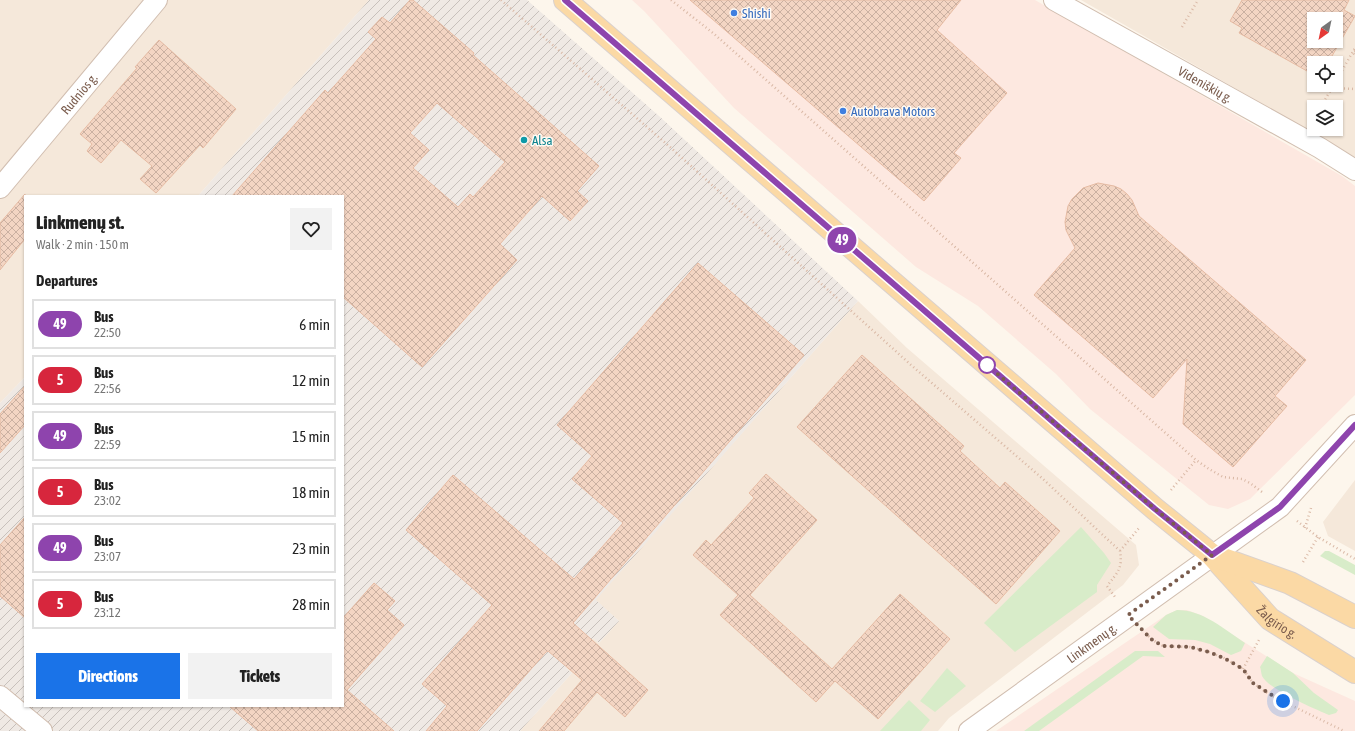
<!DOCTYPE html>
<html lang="en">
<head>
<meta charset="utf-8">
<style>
	:root { --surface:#fff; --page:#f2f2f2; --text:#222; --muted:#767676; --line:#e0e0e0; --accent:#1a73e8 }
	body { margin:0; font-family:"Asap Condensed",sans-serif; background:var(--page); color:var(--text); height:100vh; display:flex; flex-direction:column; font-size:15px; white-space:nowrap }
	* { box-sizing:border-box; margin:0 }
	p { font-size:13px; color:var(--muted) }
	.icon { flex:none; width:22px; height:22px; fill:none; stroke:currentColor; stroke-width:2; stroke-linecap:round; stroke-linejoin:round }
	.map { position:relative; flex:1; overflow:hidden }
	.drawer { position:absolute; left:24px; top:195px; width:320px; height:512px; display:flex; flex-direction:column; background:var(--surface); border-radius:0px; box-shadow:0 1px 3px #0004 }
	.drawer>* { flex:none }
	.badge { padding:0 8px; border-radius:13px; font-size:14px; line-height:26px }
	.needle { width:26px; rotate:213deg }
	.buttons { position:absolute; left:1307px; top:12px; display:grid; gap:8px }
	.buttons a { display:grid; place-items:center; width:36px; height:36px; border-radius:0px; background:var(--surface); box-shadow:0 1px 3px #0004; font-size:20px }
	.you { position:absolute; width:20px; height:20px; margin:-10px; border:3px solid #fff; border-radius:50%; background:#1a73e8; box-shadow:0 0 0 6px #1a73e833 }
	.map>.badge { position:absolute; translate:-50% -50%; box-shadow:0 0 0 2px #fff }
	h2 { padding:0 12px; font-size:15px; line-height:36px }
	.round { display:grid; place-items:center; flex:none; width:42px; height:42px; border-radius:0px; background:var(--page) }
	.headline { display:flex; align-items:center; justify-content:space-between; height:68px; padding:0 12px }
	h1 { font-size:19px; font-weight:800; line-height:30px }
	.button { display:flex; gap:8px; margin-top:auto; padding:8px 12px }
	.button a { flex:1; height:46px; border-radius:0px; background:var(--accent); color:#fff; font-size:16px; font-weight:800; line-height:46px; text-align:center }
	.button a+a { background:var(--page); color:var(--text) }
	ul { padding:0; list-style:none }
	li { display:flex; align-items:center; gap:12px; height:50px; margin:0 8px 6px; padding:0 4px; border:2px solid var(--line); border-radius:0px }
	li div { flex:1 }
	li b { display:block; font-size:15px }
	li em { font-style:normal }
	li .badge { min-width:44px; font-weight:700; text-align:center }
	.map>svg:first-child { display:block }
	.residential { fill:#f5e8da; fill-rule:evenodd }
	.commercial { fill:#fde8e0 }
	.industrial { fill:url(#industrial-furrows) }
	.green { fill:#d8ecc9 }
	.building { fill:url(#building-cross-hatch); stroke:#e6bba3; fill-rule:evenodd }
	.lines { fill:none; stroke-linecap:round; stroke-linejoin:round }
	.street-casing { stroke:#d1beb0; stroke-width:22 }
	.primary-casing { stroke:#dad1cd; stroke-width:24 }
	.path { stroke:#d9b8a5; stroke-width:2.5; stroke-dasharray:1 3; stroke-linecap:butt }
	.street { stroke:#fff; stroke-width:20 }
	.primary { stroke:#fbd9a5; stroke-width:22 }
	.line-casing { stroke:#fff; stroke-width:9 }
	.line { stroke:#8e44ad; stroke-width:6 }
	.walk { stroke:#7a5c4d; stroke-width:4; stroke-dasharray:0 7.2 }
	.shop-dot { fill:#3f7fe0; stroke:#fffaf3; stroke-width:1.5 }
	.culture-dot { fill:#0f9aa8; stroke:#fffaf3; stroke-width:1.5 }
	.stop-dot { fill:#fff; stroke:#8e44ad; stroke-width:2 }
	.labels { text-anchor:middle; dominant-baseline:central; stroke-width:3; stroke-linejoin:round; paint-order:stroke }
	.shop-label { font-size:13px; fill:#366cbe; stroke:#fffaf3; text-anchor:start }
	.street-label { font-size:13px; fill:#7a5c4d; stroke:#fffaf3 }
	.culture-label { font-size:13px; fill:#0d838f; stroke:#fffaf3; text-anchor:start }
</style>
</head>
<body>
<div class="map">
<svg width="1355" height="731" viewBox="0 0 1355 731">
	<defs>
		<pattern id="industrial-furrows" width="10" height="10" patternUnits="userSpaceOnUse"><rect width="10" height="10" fill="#efe9e4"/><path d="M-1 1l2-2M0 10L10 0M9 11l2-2" fill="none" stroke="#c7c0bb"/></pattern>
		<pattern id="building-cross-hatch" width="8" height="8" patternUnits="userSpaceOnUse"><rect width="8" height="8" fill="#f3d5c3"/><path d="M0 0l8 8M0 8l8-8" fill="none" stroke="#cab0a1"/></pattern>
	</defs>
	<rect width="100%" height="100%" fill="#fdf6ec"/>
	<path class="residential" d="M0,0H369L198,196H25V377L0,403Z
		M1081,0H1355V157L1329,142ZM1314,19H1336V41H1314ZM1314,63H1336V85H1314ZM1314,107H1336V129H1314Z
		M858,301L907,348L1136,545L1139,565L1123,585L949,718L938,731H520L572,673L566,668L593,638L599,643L619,621L595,600Z
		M1355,480V551L1328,536L1323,522Z"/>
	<path class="commercial" d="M632,0H1035L1342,176L1355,186V395L1250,499L1228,509L1209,505L1090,409L1056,374L978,306L916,267L734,108L644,11Z
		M1177,610H1187L1203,616L1293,673L1355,701V731H996L1166,615Z"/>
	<path class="industrial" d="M369,0H527L659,116L858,301L596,600L619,621L599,643L593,638L566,668L572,673L520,731H0V403L25,377V706H343V196H198Z"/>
	<path class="green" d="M1081,527L1104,553L1111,563L1097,585V592L1015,652L984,623Z
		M1325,551H1329L1355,565V575L1320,556Z
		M1177,610C1203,610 1224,629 1245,643L1241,651L1231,655L1210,644L1195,640L1169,639L1153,627L1166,615Z
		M1135,651H1158L1165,657L1143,656L1039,731H1024Z
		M1267,656L1293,673L1314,693L1338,710L1336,713L1329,715C1315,709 1268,689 1262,676C1261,673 1261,669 1260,667Z
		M947,668L966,686L935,712L920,701Z
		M909,700L930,720L921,731H880Z"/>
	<path class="building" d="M410,0H413L474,53L473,55L599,166L577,191L588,201L570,221L542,196L500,244L517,260L422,367L343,297V196H232L325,90L328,93L376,39L368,32L382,17L390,23ZM437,103L505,162L473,197L470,194L458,207L413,168L429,150L410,133Z
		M690,0H961L937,30L1007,93L954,153L961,158L924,201Z
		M1242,0H1349L1344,10L1355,16L1328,63H1311L1307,71L1239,33L1242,28L1230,21ZM1314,19H1336V41H1314Z
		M159,40L236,109L203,148L200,145L156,193L140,179L152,166L121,140L101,163L87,151L92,144L80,134L137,68L135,67Z
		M1098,183L1114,186L1121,189L1127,194L1132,200L1139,216L1306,360L1275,396L1287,406L1233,467L1183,424L1187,359L1153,398L1034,295L1075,248L1066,230L1065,222L1068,206L1072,199L1083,188Z
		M25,194V239L0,270V223Z
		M698,263L804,355L573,623L648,690L625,717L597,692L564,731H539L582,680L548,651L546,652L477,731H426L447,706L422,684L492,605L406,530L453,475L574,579L623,523L572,479L592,456L557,425Z
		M862,355L964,446L960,451L1000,488L1005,482L1060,531L996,604L797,427Z
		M25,386V425L0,453V414Z
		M766,474L817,520L750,595L832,669L900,594L950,639L878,719L835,681L816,702L720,615L738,595L693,555L706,540L711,545L754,498L749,493Z
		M25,517V618L0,596V545Z
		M374,583L395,601L387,610L404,625L347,690L394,731H258L229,706H343V618Z"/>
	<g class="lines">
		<g class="street-casing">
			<g id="street">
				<path id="s1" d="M1054,0L1320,148L1355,170"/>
				<path id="s2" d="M0,188L157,0"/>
				<path d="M0,696L42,731"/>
				<path id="s3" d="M969,731L1280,507L1355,425"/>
			</g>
		</g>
		<g class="primary-casing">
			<g id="primary">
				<path id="s4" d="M565,0L1155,509L1212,555L1270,619L1355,672"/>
				<path d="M1215,556L1290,583L1355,617"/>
			</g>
		</g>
		<path class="path" d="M501,0L670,147L911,365L1043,479L1120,551C1123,569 1117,573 1107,586L1115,597
			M671,0L713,33L1196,460L1209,469L1223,477L1242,479L1250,483L1262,492
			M1182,27L1198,0
			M1355,51L1353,52L1355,56
			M1336,81L1355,48
			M1332,88L1355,89
			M1321,106L1334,85
			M1171,490L1196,460
			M1297,521L1318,537L1355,559
			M1305,528L1311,508
			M1120,551L1139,528
			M1303,562L1318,537
			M1146,633L1151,639L1163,646L1190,647L1209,652L1224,658L1243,669L1253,683L1270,695L1344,731
			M1243,669L1259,640"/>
		<use href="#street" class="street"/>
		<use href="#primary" class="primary"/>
	</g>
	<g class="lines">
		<g class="line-casing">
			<path id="line" d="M565,0L1059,427L1155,509L1212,555L1280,507L1355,425"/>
		</g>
		<use href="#line" class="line"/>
		<path class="walk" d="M987,365L1155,509L1212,555L1128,615L1151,639L1163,646L1190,647L1209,652L1224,658L1243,669L1253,683L1270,694L1283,701"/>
	</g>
	<g class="shop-dot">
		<circle cx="734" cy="13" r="4"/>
		<circle cx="843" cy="111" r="4"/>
	</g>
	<circle class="culture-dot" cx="524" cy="140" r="4"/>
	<circle class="stop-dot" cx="987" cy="365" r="8"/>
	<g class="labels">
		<g class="shop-label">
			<text x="742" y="13">Shishi</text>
			<text x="851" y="111">Autobrava Motors</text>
		</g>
		<g class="street-label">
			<text stroke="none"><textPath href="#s1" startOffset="173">Videniškių g.</textPath></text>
			<text stroke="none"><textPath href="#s2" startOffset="123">Rudnios g.</textPath></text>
			<text stroke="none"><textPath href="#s4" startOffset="946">Žalgirio g.</textPath></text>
			<text stroke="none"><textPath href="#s3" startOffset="151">Linkmenų g.</textPath></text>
		</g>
		<g class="culture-label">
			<text x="532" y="140">Alsa</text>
		</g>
	</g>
</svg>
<div class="buttons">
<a><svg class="needle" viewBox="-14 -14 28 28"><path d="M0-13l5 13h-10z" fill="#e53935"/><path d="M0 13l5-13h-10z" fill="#767676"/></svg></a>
<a><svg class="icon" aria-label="locate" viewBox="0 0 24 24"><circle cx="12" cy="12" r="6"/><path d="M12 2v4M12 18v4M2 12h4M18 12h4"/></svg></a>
<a><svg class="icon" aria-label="layers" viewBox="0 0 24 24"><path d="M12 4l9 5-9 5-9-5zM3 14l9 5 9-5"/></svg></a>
</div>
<div class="you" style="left:1283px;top:701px"></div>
<b class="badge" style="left:842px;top:240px;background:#8e44ad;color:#fff">49</b>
<section class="drawer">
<div class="headline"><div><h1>Linkmenų st.</h1><p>Walk · 2 min · 150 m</p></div><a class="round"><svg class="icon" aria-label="heart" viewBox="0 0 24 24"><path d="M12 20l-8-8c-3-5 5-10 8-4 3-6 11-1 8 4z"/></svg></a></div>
<h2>Departures</h2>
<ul>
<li><span class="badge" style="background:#8e44ad;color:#fff">49</span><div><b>Bus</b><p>22:50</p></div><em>6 min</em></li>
<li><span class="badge" style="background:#d7263d;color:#fff">5</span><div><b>Bus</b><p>22:56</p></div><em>12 min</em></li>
<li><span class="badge" style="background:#8e44ad;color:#fff">49</span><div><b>Bus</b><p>22:59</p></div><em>15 min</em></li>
<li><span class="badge" style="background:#d7263d;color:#fff">5</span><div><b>Bus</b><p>23:02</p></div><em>18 min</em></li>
<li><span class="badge" style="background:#8e44ad;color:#fff">49</span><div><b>Bus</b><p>23:07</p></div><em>23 min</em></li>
<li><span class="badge" style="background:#d7263d;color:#fff">5</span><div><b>Bus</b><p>23:12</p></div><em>28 min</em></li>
</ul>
<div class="button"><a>Directions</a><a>Tickets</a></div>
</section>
</div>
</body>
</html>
